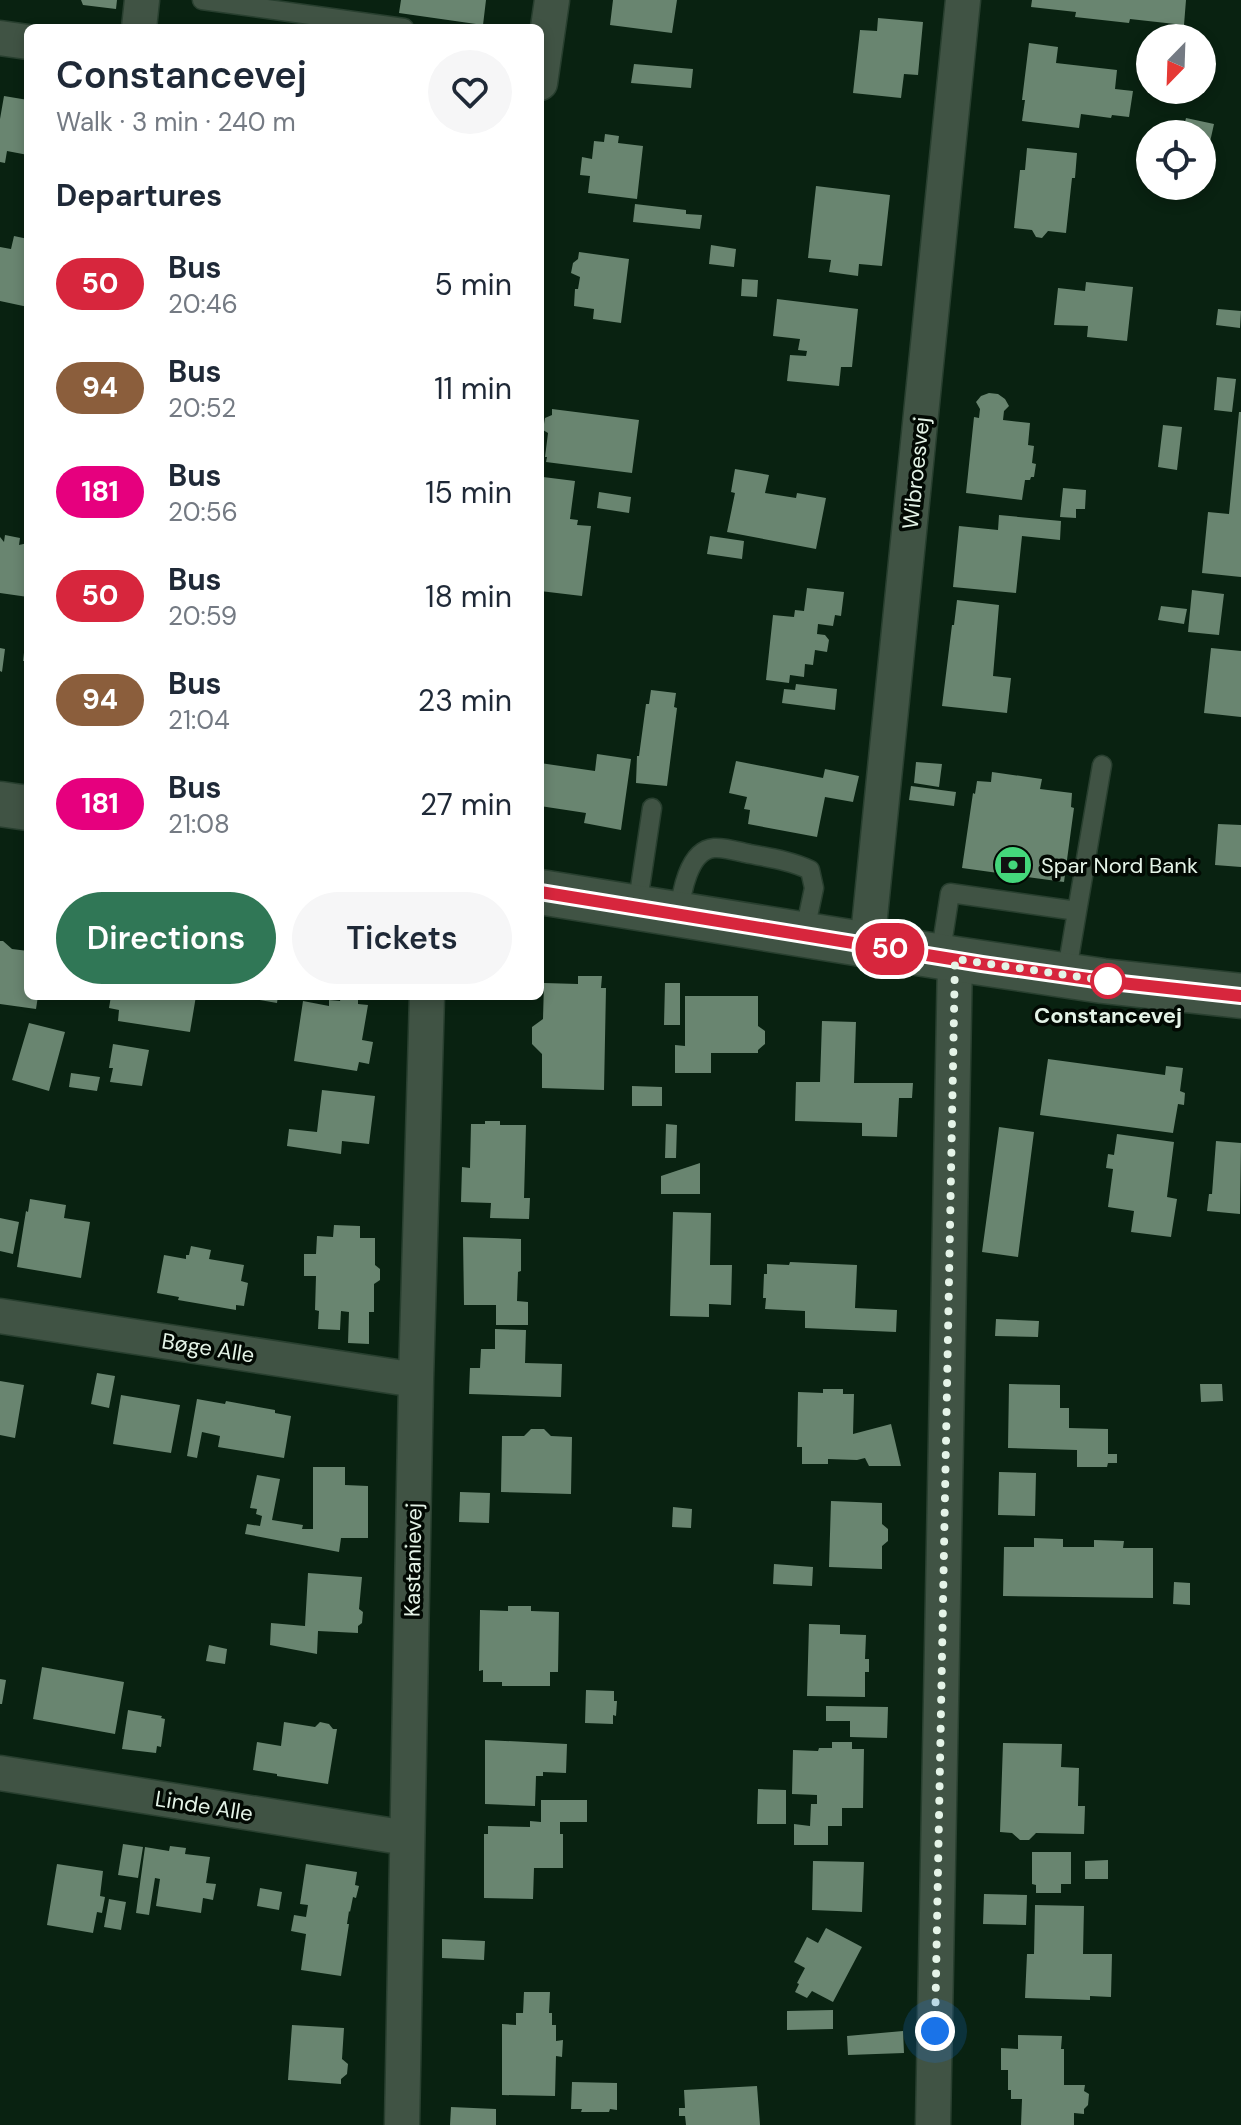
<!DOCTYPE html>
<html lang="en">
<head>
<meta charset="utf-8">
<style>
	:root { --surface:#fff; --page:#f6f6f7; --text:#1f2937; --muted:#747a83; --accent:#307756 }
	body { margin:0; font-family:"DM Sans",sans-serif; background:var(--page); color:var(--text); height:100vh; display:flex; flex-direction:column; font-size:30px; white-space:nowrap }
	* { box-sizing:border-box; margin:0 }
	p { font-size:26px; color:var(--muted) }
	.icon { flex:none; width:44px; height:44px; fill:none; stroke:currentColor; stroke-width:2; stroke-linecap:round; stroke-linejoin:round }
	.map { position:relative; flex:1; overflow:hidden }
	.sheet { position:absolute; left:24px; top:24px; width:520px; height:976px; display:flex; flex-direction:column; background:var(--surface); border-radius:12px; box-shadow:0 4px 12px #0003 }
	.sheet>* { flex:none }
	.badge { padding:0 16px; border-radius:26px; font-size:28px; line-height:52px }
	.needle { width:52px; rotate:203deg }
	.fabs { position:absolute; left:1136px; top:24px; display:grid; gap:16px }
	.fabs a { display:grid; place-items:center; width:80px; height:80px; border-radius:50%; background:var(--surface); box-shadow:0 4px 12px #0003; font-size:40px }
	.you { position:absolute; width:40px; height:40px; margin:-20px; border:6px solid #fff; border-radius:50%; background:#1a73e8; box-shadow:0 0 0 12px #1a73e833 }
	.map>.badge { position:absolute; translate:-50% -50%; box-shadow:0 0 0 4px #fff }
	h2 { padding:0 32px; font-size:30px; line-height:72px }
	.round { display:grid; place-items:center; flex:none; width:84px; height:84px; border-radius:42px; background:var(--page) }
	.summary { display:flex; align-items:center; justify-content:space-between; height:136px; padding:0 32px }
	h1 { font-size:38px; font-weight:600; line-height:60px }
	.cta { display:flex; gap:16px; margin-top:auto; padding:16px 32px }
	.cta a { flex:1; height:92px; border-radius:48px; background:var(--accent); color:#fff; font-size:32px; font-weight:600; line-height:92px; text-align:center }
	.cta a+a { background:var(--page); color:var(--text) }
	ul { padding:0; list-style:none }
	li { display:flex; align-items:center; gap:24px; height:104px; padding:0 32px }
	li div { flex:1 }
	li b { display:block; font-size:30px }
	li em { font-style:normal }
	li .badge { min-width:88px; font-weight:700; text-align:center }
	.map>svg:first-child { display:block }
	.building { fill:#698570 }
	.lines { fill:none; stroke-linecap:round; stroke-linejoin:round }
	.service-casing { stroke:#283f2f; stroke-width:21 }
	.minor-casing { stroke:#283f2f; stroke-width:37 }
	.tertiary-casing { stroke:#283f2f; stroke-width:47 }
	.service { stroke:#405344; stroke-width:18 }
	.minor { stroke:#405344; stroke-width:34 }
	.tertiary { stroke:#405344; stroke-width:44 }
	.line-casing { stroke:#fff; stroke-width:18 }
	.line { stroke:#d7263d; stroke-width:12 }
	.walk { stroke:#e4f3e7; stroke-width:8; stroke-dasharray:0 14.4 }
	.stop-dot { fill:#fff; stroke:#d7263d; stroke-width:4 }
	.labels { text-anchor:middle; dominant-baseline:central; stroke-width:7; stroke-linejoin:round; paint-order:stroke }
	.street-label { font-size:22px; fill:#e4f3e7; stroke:#020903 }
	.poi-label { font-size:22px; fill:#e4f3e7; stroke:#020903; text-anchor:start }
	.stop-label { font-size:22px; font-weight:bold; fill:#e4f3e7; stroke:#020903 }
</style>
</head>
<body>
<div class="map">
<svg width="1241" height="2125" viewBox="0 0 1241 2125">
	<rect width="100%" height="100%" fill="#092211"/>
	<path class="building" d="M81,0H117L116,9L83,5Z
		M401,0H486L483,25L399,13Z
		M613,0H677L672,33L610,25Z
		M1032,0H1186L1184,25L1130,19L1129,23L1075,17L1076,12L1031,7Z
		M878,18L923,22L918,75L904,74L901,98L853,93L860,30L877,31Z
		M1029,43L1058,47L1056,63L1117,70L1115,89L1133,91L1129,117L1112,115L1111,118L1081,114L1079,128L1022,121L1025,100H1022Z
		M634,64L693,69L691,88L631,83Z
		M4,96L28,100V155L7,151L5,163L0,162V119Z
		M1186,118L1214,124L1210,142L1202,140V134H1182Z
		M605,134L619,136L618,143L643,146L637,199L588,193L590,176L580,175L582,157L592,159L594,141L604,142Z
		M1027,148L1077,153L1075,178H1072L1066,233L1048,231L1042,238L1036,237L1032,230L1014,228L1020,170H1025Z
		M816,186L890,195L882,266L859,264L858,276L829,272L831,260L808,258Z
		M635,204L686,210V214L702,215L700,229L633,222Z
		M14,236L28,239V307L0,301V247L11,249Z
		M711,245L736,249L734,267L709,264Z
		M579,252L629,259L621,323L593,319L594,309L574,306L575,289H578L580,277L571,273L573,263L578,259Z
		M742,279L758,280L757,297L741,296Z
		M1086,282L1133,287L1127,341L1087,337L1088,326L1054,325L1058,288L1085,291Z
		M777,299L858,309L852,367H841L839,386L787,381L790,355L806,356L807,351L798,350L800,339L773,336Z
		M1218,309L1241,311L1240,328L1216,325Z
		M1217,377L1236,379L1232,412L1214,410Z
		M989,393L998,394L1005,399L1009,406L1004,411L1003,420L1030,423L1028,445L1034,446L1032,463L1036,464L1034,477H1031L1030,480H1025L1022,500L966,493L974,417L979,418L980,409L976,402L981,396Z
		M552,409L639,420L632,473L546,462L547,457H545L548,433L543,430L545,418L552,415Z
		M1239,412H1241V577L1202,573L1208,512L1229,514Z
		M1163,425L1182,427L1177,470L1158,467Z
		M735,469L769,475L765,493L796,498L797,493L826,498L816,549L727,532L735,493L731,492Z
		M543,477L575,481L570,519L578,520L577,525L591,526L582,596L540,591V502Z
		M1063,488L1086,490L1085,509H1076V518L1060,517Z
		M599,492L631,497L629,513L597,508Z
		M999,515L1061,521L1060,540L1022,536L1016,593L953,587L959,526L998,530Z
		M5,535L20,538L19,545L28,543V597L0,593V537L4,542Z
		M710,536L744,541L742,559L707,554Z
		M807,588L844,592L841,616L835,615L833,626L818,624L817,634L825,635L829,640L827,652L815,650L813,665L805,664L804,677L790,675L789,683L766,680L773,615L794,617L795,610L804,611Z
		M1192,590L1224,594L1219,635L1188,632Z
		M957,600L999,605L993,676L1011,678L1007,713L942,706L952,625H954Z
		M1161,606L1187,609L1184,624L1158,620Z
		M26,636H28V661H23Z
		M0,648L5,649L2,672L0,671Z
		M1211,648L1241,651V717L1204,713Z
		M796,684L837,689L835,710L782,703L784,689L795,690Z
		M651,690L676,693L674,707L677,708L667,786L636,783L637,756H639L646,704H649Z
		M597,754L631,759L621,830L584,823L586,813L540,806V763L595,771Z
		M736,761L823,778L825,769L859,776L853,802L825,797L817,837L748,824L750,810L744,809L747,797L729,793Z
		M916,762L942,764L939,787L914,783Z
		M992,772L1042,779L1040,789L1072,793L1071,807L1074,808L1064,882L962,868L973,793L975,794L977,781L991,782Z
		M911,786L956,792L954,806L909,800Z
		M1218,824L1241,825V867L1215,865Z
		M0,941H3L12,949L28,951V996H38L36,1009L0,1004Z
		M578,976H602L601,988H606L604,1090L542,1088V1054L532,1044V1027L543,1019L544,983L578,984Z
		M665,983H680V1025H664Z
		M111,996H196L190,1032L118,1021L119,1010L109,1008Z
		M249,996H278L277,1003L248,998Z
		M685,996H758V1026L765,1031V1044L758,1050V1053H711V1073H675V1045L685,1046Z
		M341,997L358,1000V1004L368,1005L362,1040L373,1042L369,1064L359,1062L357,1071L294,1061L303,1001L329,1006V1000L340,1001Z
		M822,1021L856,1022L854,1083H913L912,1098H899L897,1137L862,1136V1123L795,1121L796,1082H820Z
		M29,1023L65,1032L49,1091L12,1080Z
		M113,1044L149,1050L142,1086L110,1082L113,1068H109Z
		M1048,1059L1165,1075L1166,1066L1183,1068L1180,1091L1185,1093L1184,1105L1178,1104L1173,1133L1040,1115Z
		M71,1073L100,1077L97,1091L69,1087Z
		M632,1086L662,1087V1106H632Z
		M322,1090L375,1096L369,1144L342,1141L341,1154L287,1146L289,1129L317,1132Z
		M485,1121H500V1125H526L524,1198H530L529,1219L490,1218L491,1203L461,1202L462,1167L470,1168L471,1124H485Z
		M666,1124L677,1125L676,1158H665Z
		M999,1127L1034,1132L1018,1257L982,1252Z
		M1117,1134L1174,1142L1167,1197L1177,1199L1171,1237L1131,1232L1134,1211L1108,1207L1113,1169L1106,1168L1108,1154L1114,1155Z
		M1216,1141L1241,1143L1240,1214L1207,1211L1209,1194H1212Z
		M700,1163V1194H661V1176Z
		M30,1199L66,1205L64,1218L90,1222L81,1278L17,1267L26,1211L28,1212Z
		M673,1212L711,1213L710,1265H732L731,1305L709,1304V1317L670,1316Z
		M0,1218L19,1222L13,1254L0,1251Z
		M334,1225L360,1226V1238H375V1265L380,1269V1280L374,1284V1312H369V1344L348,1343L349,1312L341,1311L340,1330L318,1329L319,1311L315,1310L316,1276H304V1254H316L317,1236L333,1237Z
		M463,1237L521,1239V1271L518,1272L517,1301L528,1302V1325H496V1305H464Z
		M191,1246L211,1250L209,1259L244,1265L241,1281L248,1283L244,1306L236,1305V1310L178,1300L179,1297L157,1293L164,1255L186,1259V1255H189Z
		M790,1262L857,1265L855,1308L897,1310L896,1332L805,1328V1311L765,1309L766,1298H763L764,1274H767V1264L789,1265Z
		M996,1319L1039,1321L1038,1337L995,1336Z
		M495,1329L526,1330L525,1363L562,1364L561,1397L469,1394L470,1368H480L481,1349H495Z
		M97,1373L115,1376L109,1408L91,1404Z
		M0,1381L24,1385L15,1438L0,1435Z
		M1009,1384L1060,1385V1408H1069V1428L1108,1429V1454H1117V1463H1108L1107,1467H1077V1450L1008,1448Z
		M1200,1384H1222L1223,1401L1201,1402Z
		M823,1389H843V1394H854L853,1434L891,1424L901,1466H869L865,1458L857,1460L828,1459V1464H802V1447H797L798,1392L823,1393Z
		M121,1395L180,1405L171,1453L113,1444Z
		M197,1399L225,1404L226,1401L275,1410V1413L291,1416L284,1458L218,1447L220,1436L202,1432L197,1458L187,1456Z
		M531,1429H544L551,1436L572,1437L571,1494L501,1492L502,1436H524Z
		M313,1467H345V1485L368,1486V1538H341L339,1552L245,1534L247,1524L260,1526L262,1516L256,1514L257,1509L250,1508L257,1475L280,1479L272,1520L303,1525L302,1529H313Z
		M999,1472L1036,1473L1035,1516L998,1515Z
		M460,1492L490,1493L489,1523L459,1522Z
		M831,1501L882,1503V1524L888,1529V1541L882,1546V1569L829,1567Z
		M673,1507L692,1509L691,1528L672,1527Z
		M1034,1538L1063,1539V1547H1094V1540L1124,1541L1123,1548H1153V1598L1003,1596L1004,1547H1034Z
		M774,1564L813,1567L812,1586L773,1584Z
		M308,1573L362,1577L359,1609L363,1612L362,1623L358,1626V1633L318,1631L317,1654L270,1645L271,1623L305,1626Z
		M1174,1582L1190,1583V1605L1173,1604Z
		M508,1606H531V1611L559,1612L558,1672H550V1686H502V1682H483V1670L479,1671L480,1610L508,1611Z
		M809,1624L840,1625V1634L866,1635L865,1659H869V1672H865V1697L807,1696Z
		M209,1645L227,1649L225,1664L206,1661Z
		M42,1667L124,1682L115,1734L33,1719Z
		M0,1679L6,1680L2,1704H0Z
		M586,1690L614,1691V1701H617L616,1716L613,1715V1724L585,1723Z
		M826,1706L888,1707L887,1738L850,1737V1721H826Z
		M128,1710L162,1716L161,1718L165,1719L161,1747L157,1746L156,1753L122,1749Z
		M284,1722L315,1727L320,1722L329,1724L333,1729H337L328,1784L277,1776V1774L253,1770L257,1742L281,1746Z
		M485,1740L567,1744L566,1773L543,1772V1776H536L535,1806L485,1804Z
		M832,1742H852V1749H864L863,1808H842V1826H828V1845H794V1824L810,1826L811,1804H817V1795L792,1794L793,1750L818,1751L819,1748H832Z
		M1003,1743L1062,1744L1061,1767L1079,1768L1078,1806H1085L1084,1834L1036,1833L1029,1840H1020L1012,1833L1000,1832Z
		M758,1789L786,1790V1824H757Z
		M541,1800H587V1822H560V1834H563V1868H534L533,1899L484,1898V1834H488V1826L530,1827V1821L541,1822Z
		M123,1844L143,1847L138,1878L118,1875Z
		M170,1846L186,1848L185,1854L210,1857L206,1883L216,1884L213,1900L203,1898L201,1913L156,1906L160,1879L155,1878L149,1915L136,1913L145,1847L169,1851Z
		M1032,1852H1071V1884H1061V1893H1036V1885L1032,1884Z
		M1108,1860V1879H1085V1861Z
		M813,1861L864,1862L862,1912L812,1910Z
		M57,1864L103,1871L100,1896L105,1897L102,1913L97,1912L93,1933L47,1925Z
		M306,1864L357,1872L355,1885L359,1886L356,1898L353,1897L350,1912L349,1911L347,1924H349L341,1976L301,1970L306,1934L291,1931L294,1915L306,1917L308,1905L300,1904Z
		M260,1888L282,1892L279,1910L257,1906Z
		M984,1894L1027,1895L1026,1925L983,1924Z
		M109,1899L126,1902L121,1930L104,1927Z
		M1035,1905L1084,1906L1083,1954H1112L1111,1997L1090,1996V2000L1025,1998L1027,1954H1034Z
		M826,1928L862,1947L833,2002L812,1991L807,1998L795,1992L799,1984L797,1983L805,1968L794,1962L807,1937L818,1943Z
		M442,1939L485,1941L484,1960L442,1958Z
		M524,1992H550L549,2013H552V2025H556V2041L563,2040L562,2057L556,2056L555,2096L502,2095V2024L516,2025V2013H523Z
		M833,2010V2029L787,2030V2011Z
		M292,2025L344,2028L342,2059L348,2064L347,2074L341,2079V2084L288,2080Z
		M903,2031L904,2053L848,2055L847,2036Z
		M1018,2035L1062,2036L1061,2049H1064V2085H1085L1084,2091L1089,2094L1088,2105L1084,2109V2114L1074,2113V2125H1021L1022,2099H1011V2090H1008V2070H1001V2048L1018,2049Z
		M572,2082L617,2083V2110L610,2109L609,2112H581L582,2109H571Z
		M757,2086L760,2125H686L685,2116H679V2108H685L684,2090Z
		M451,2107L496,2109V2125H450Z"/>
	<g class="lines">
		<g class="service-casing">
			<path id="service" d="M202,0L404,28
				M640,908V888L652,808
				M679,915C681,895 688,850 714,848C725,847 740,852 750,854C771,858 791,861 810,870L814,888L804,935
				M940,957L950,893L1077,911
				M1066,976L1102,765"/>
		</g>
		<g class="minor-casing">
			<path id="minor" d="M139,28L142,0
				M0,38L28,42
				M540,83L552,0
				M867,946L963,0
				M0,1316L416,1380
				M0,1773L407,1838
				M402,2125L416,1380L427,996
				M933,2125L955,959"/>
		</g>
		<g class="tertiary-casing">
			<path id="tertiary" d="M0,804L28,808
				M540,892L955,959L1103,981L1241,996"/>
		</g>
		<use href="#service" class="service"/>
		<use href="#minor" class="minor"/>
		<use href="#tertiary" class="tertiary"/>
	</g>
	<g class="lines">
		<g class="line-casing">
			<path id="line" d="M540,892L982,964L1103,981L1241,996"/>
		</g>
		<use href="#line" class="line"/>
		<path class="walk" d="M935,2031L955,959L1108,981"/>
	</g>
	<defs>
		<g id="bank-disc" transform="scale(2)"><circle r="9.5" fill="#44d77b" stroke="#020903"/><path d="M-6-4H6V4H-6ZM0-2.3a2.3 2.3 0 1 0 0 4.6a2.3 2.3 0 1 0 0-4.6Z" fill="#111"/></g>
	</defs>
	<g fill-rule="evenodd">
		<use href="#bank-disc" x="1013" y="865"/>
	</g>
	<circle class="stop-dot" cx="1108" cy="981" r="16"/>
	<g class="labels">
		<g class="street-label">
			<text transform="translate(916 473) rotate(-84)">Wibroesvej</text>
			<text transform="translate(208 1348) rotate(9)">Bøge Alle</text>
			<text transform="translate(413 1560) rotate(-89)">Kastanievej</text>
			<text transform="translate(204 1806) rotate(9)">Linde Alle</text>
		</g>
		<g class="poi-label">
			<text x="1041" y="865">Spar Nord Bank</text>
		</g>
		<g class="stop-label">
			<text x="1108" y="1015">Constancevej</text>
		</g>
	</g>
</svg>
<div class="fabs">
<a><svg class="needle" viewBox="-14 -14 28 28"><path d="M0-13l5 13h-10z" fill="#e53935"/><path d="M0 13l5-13h-10z" fill="#747a83"/></svg></a>
<a><svg class="icon" aria-label="locate" viewBox="0 0 24 24"><circle cx="12" cy="12" r="6"/><path d="M12 2v4M12 18v4M2 12h4M18 12h4"/></svg></a>
</div>
<div class="you" style="left:935px;top:2031px"></div>
<b class="badge" style="left:890px;top:949px;background:#d7263d;color:#fff">50</b>
<section class="sheet">
<div class="summary"><div><h1>Constancevej</h1><p>Walk · 3 min · 240 m</p></div><a class="round"><svg class="icon" aria-label="heart" viewBox="0 0 24 24"><path d="M12 20l-8-8c-3-5 5-10 8-4 3-6 11-1 8 4z"/></svg></a></div>
<h2>Departures</h2>
<ul>
<li><span class="badge" style="background:#d7263d;color:#fff">50</span><div><b>Bus</b><p>20:46</p></div><em>5 min</em></li>
<li><span class="badge" style="background:#8b5e3c;color:#fff">94</span><div><b>Bus</b><p>20:52</p></div><em>11 min</em></li>
<li><span class="badge" style="background:#e6007e;color:#fff">181</span><div><b>Bus</b><p>20:56</p></div><em>15 min</em></li>
<li><span class="badge" style="background:#d7263d;color:#fff">50</span><div><b>Bus</b><p>20:59</p></div><em>18 min</em></li>
<li><span class="badge" style="background:#8b5e3c;color:#fff">94</span><div><b>Bus</b><p>21:04</p></div><em>23 min</em></li>
<li><span class="badge" style="background:#e6007e;color:#fff">181</span><div><b>Bus</b><p>21:08</p></div><em>27 min</em></li>
</ul>
<div class="cta"><a>Directions</a><a>Tickets</a></div>
</section>
</div>
</body>
</html>
